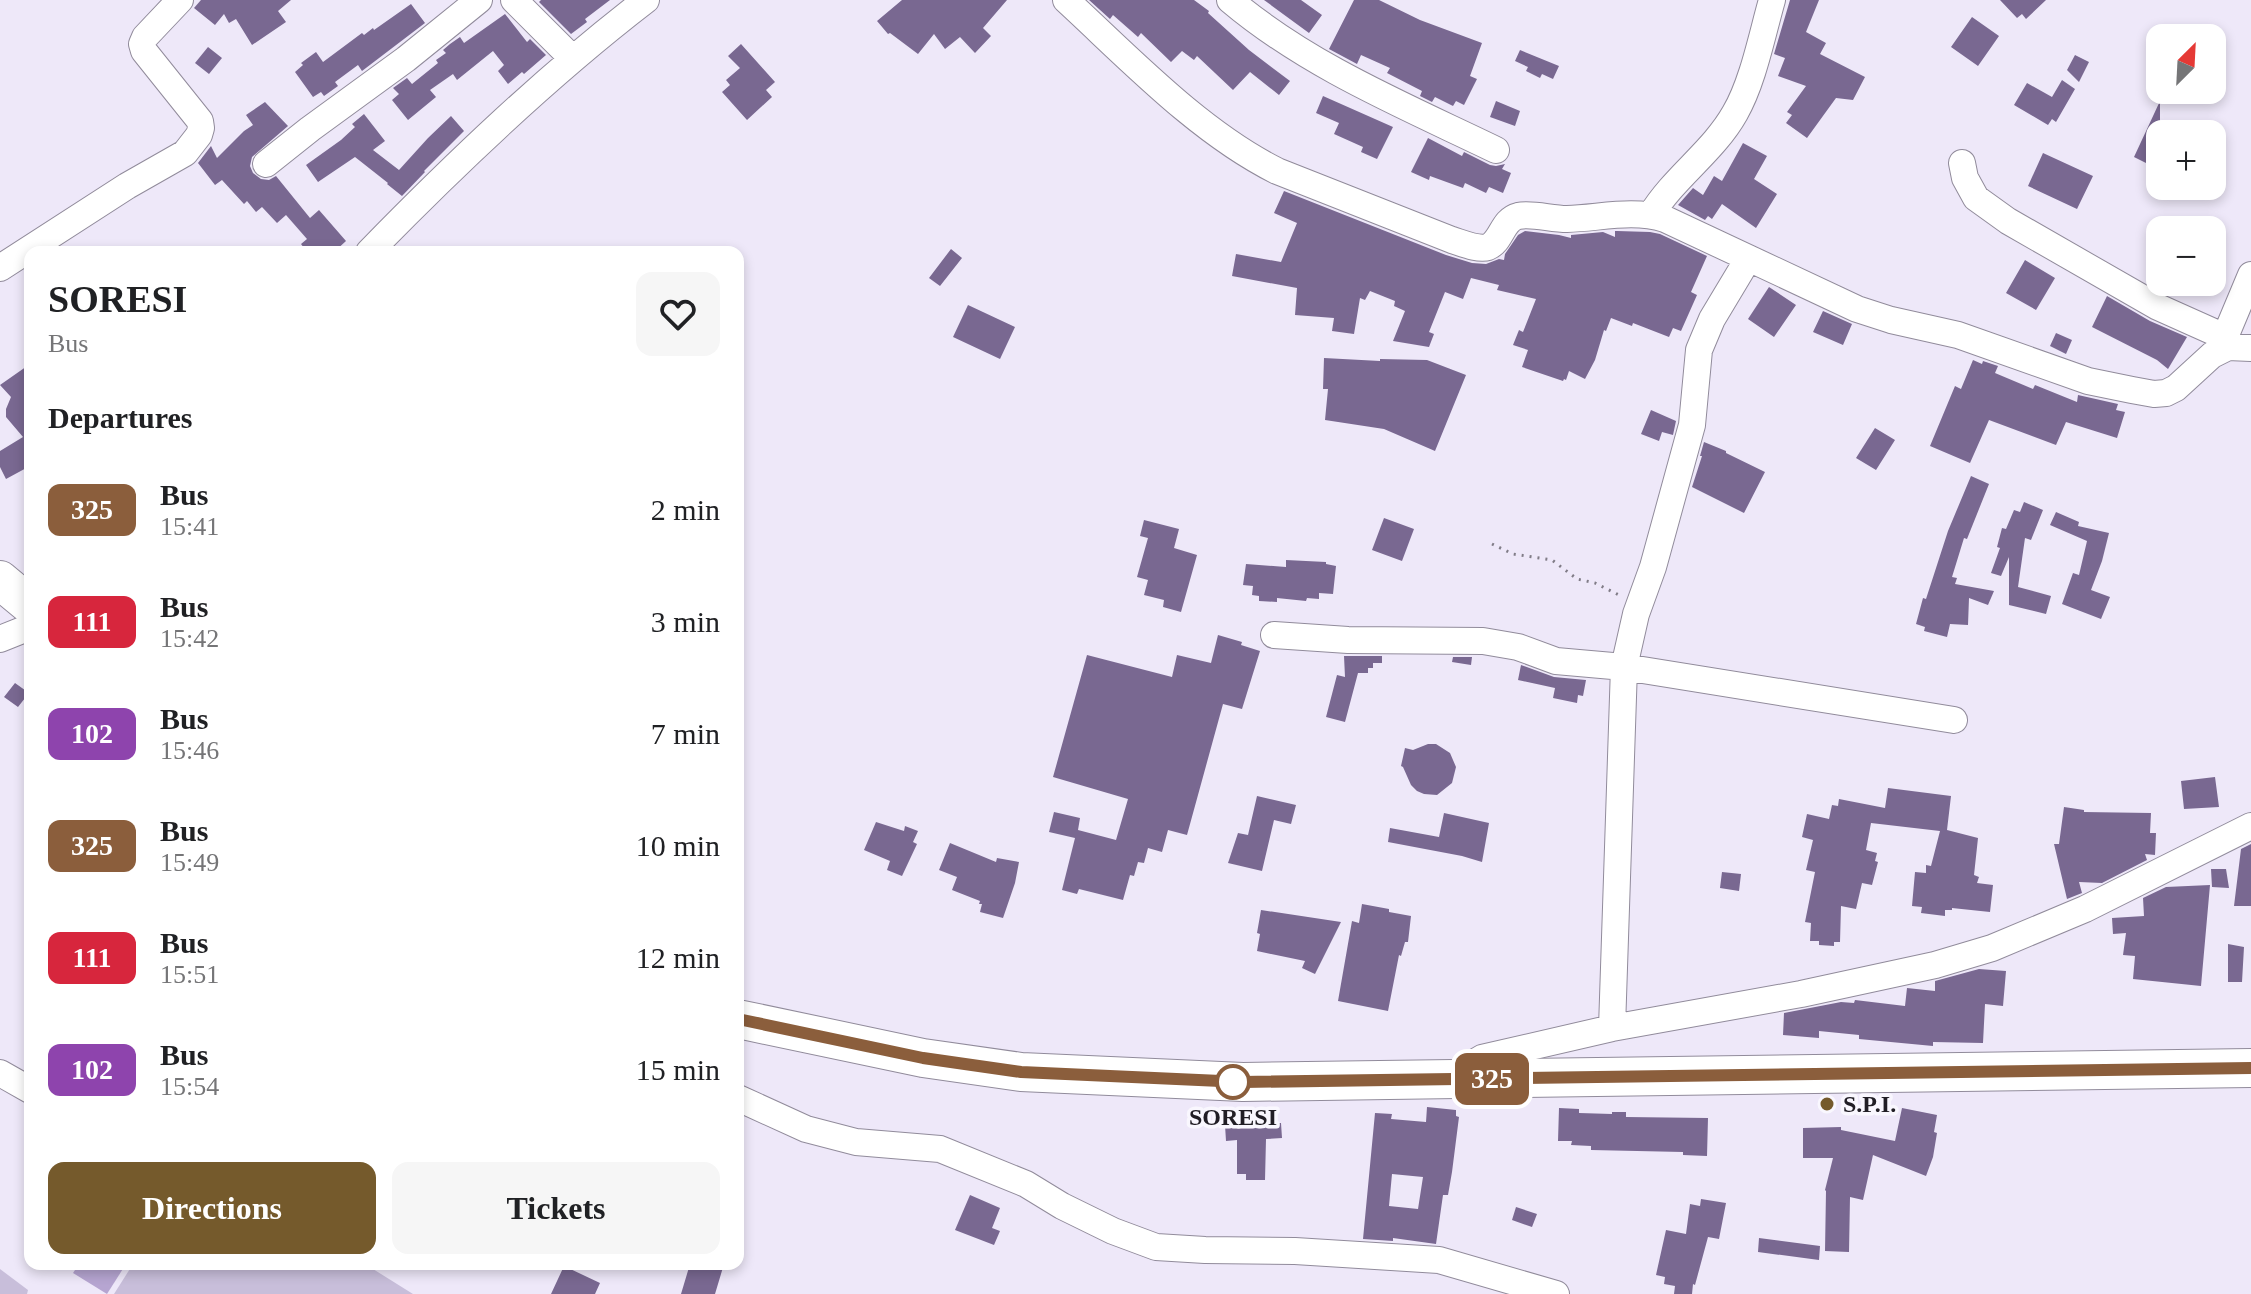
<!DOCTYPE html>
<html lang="en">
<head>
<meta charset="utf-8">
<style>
	:root { --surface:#fff; --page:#f6f6f6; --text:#202124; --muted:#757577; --accent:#755a2c }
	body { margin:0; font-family:"Times New Roman",serif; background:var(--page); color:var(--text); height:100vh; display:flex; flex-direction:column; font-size:30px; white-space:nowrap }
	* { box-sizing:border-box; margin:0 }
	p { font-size:26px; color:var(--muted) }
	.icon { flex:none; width:44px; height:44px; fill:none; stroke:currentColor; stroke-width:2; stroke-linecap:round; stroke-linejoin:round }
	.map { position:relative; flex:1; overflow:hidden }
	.drawer { position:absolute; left:24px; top:246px; width:720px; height:1024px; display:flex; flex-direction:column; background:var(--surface); border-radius:16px; box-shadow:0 4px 12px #0003 }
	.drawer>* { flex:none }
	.badge { padding:0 16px; border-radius:12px; font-size:28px; line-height:52px }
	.needle { width:52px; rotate:24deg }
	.fabs { position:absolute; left:2146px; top:24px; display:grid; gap:16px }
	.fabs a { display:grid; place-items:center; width:80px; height:80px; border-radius:16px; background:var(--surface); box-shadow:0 4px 12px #0003; font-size:40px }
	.map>.badge { position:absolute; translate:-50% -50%; box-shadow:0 0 0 4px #fff }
	h2 { padding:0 24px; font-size:30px; line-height:72px }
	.round { display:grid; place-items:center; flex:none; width:84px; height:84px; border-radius:16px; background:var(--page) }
	.head { display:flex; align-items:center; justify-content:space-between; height:136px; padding:0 24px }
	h1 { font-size:38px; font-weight:700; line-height:60px }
	.primary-button { display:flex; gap:16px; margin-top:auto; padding:16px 24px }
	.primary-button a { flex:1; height:92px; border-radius:16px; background:var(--accent); color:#fff; font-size:32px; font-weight:700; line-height:92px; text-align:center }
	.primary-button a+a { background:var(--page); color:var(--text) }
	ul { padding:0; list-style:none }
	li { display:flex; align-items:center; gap:24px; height:112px; padding:0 24px }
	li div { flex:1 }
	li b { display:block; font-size:30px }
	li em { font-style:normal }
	li .badge { min-width:88px; font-weight:700; text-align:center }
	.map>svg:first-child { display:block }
	.green { fill:#c8beda }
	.water { fill:#b6a5d1 }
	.building { fill:#796891; fill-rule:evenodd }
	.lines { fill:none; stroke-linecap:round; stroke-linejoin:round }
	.minor-casing { stroke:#918b9b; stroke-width:28 }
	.highway-casing { stroke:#918b9b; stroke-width:40 }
	.path { stroke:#807c87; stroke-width:3; stroke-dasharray:2 6; stroke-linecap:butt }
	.minor { stroke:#fff; stroke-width:26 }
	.highway { stroke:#fff; stroke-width:38 }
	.line-casing { stroke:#fff; stroke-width:18 }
	.line { stroke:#8b5e3c; stroke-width:12 }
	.stop-dot { fill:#fff; stroke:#8b5e3c; stroke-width:4 }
	.poi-dot { fill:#755a2c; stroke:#f9f7fe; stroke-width:3 }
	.labels { text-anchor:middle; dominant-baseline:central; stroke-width:7; stroke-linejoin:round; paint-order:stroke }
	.poi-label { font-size:24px; font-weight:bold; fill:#211e25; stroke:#f9f7fe; text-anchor:start }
	.stop-label { font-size:24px; font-weight:bold; fill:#211e25; stroke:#f9f7fe }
</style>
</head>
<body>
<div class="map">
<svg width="2251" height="1294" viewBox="0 0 2251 1294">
	<rect width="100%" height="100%" fill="#eee8f9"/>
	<path class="green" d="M133,1264H365L413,1294H114Z
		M0,1269L28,1290L27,1294H0Z"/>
	<path class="water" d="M79,1264H126L107,1294L73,1273Z"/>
	<path class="building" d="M201,0H291L278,11L286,22L252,45L236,19L229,23L224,14L215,25L194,8Z
		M541,0H610L585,19L587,22L571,34L539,2Z
		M902,0H1007L983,28L991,36L975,53L960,37L945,49L934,34L918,54L890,33L888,34L877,21Z
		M1089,0H1194L1209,11L1208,13L1249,50L1290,81L1279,95L1250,72L1233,90L1197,56L1194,60L1182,51L1171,62L1141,33L1138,37L1113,15L1110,19Z
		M1264,0H1301L1322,15L1309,33Z
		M1354,0H1379L1420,20L1482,43L1470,76L1477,79L1464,105L1456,101L1453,106L1435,97L1432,102L1420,96L1422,91L1387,73L1390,68L1361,55L1357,64L1329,49Z
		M1790,0H1819L1806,32L1826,43L1820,54L1865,77L1853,100L1836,98L1807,138L1786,123L1792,115L1787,112L1806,86L1778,76L1785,58L1774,54Z
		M2000,0H2046L2026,19L2022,14L2017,18Z
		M411,4L425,23L362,71L358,65L335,82L338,86L324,96L321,92L313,97L295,72L303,65L301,63L316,52L323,62L362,33L364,35L373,28L374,30Z
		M505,14L527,42L530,39L546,55L524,74L522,72L508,84L498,71L504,65L493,51L457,80L453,74L430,90L436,97L408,120L392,100L399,94L393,88L407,78L412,84L438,63L436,60L446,53L443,50L450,44L460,37L464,43Z
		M1972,17L1999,36L1978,66L1951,47Z
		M741,44L775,82L766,90L772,97L747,120L722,92L730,85L726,80L740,68L728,56Z
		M208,47L222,58L209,74L195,63Z
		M1520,50L1559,66L1553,79L1542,74L1540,78L1526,71L1528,67L1515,61Z
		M2075,55L2089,62L2079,82L2067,70Z
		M2062,80L2075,89L2056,122L2052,119L2048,125L2014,105L2027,83L2052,97Z
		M1323,96L1393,127L1377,159L1361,152L1363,147L1334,134L1339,123L1316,113Z
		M1496,101L1520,111L1515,126L1490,117Z
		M2160,101V170L2134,157Z
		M265,102L288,126L252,157L250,166L253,173L261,179L269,180L276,176L310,218L319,210L346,241L334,252H307L301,244L307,239L286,215L277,223L262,207L256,212L247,201L244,204L222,180L215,185L198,163L211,146L217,158L244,131L253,125L246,115Z
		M364,114L385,141L373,150L399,170L428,138L451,116L464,131L424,171L425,172L402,196L387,184L388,183L355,157L318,182L306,165L341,140L355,127L352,124Z
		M1428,138L1462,156L1464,152L1490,165L1496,166L1505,164L1502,169L1511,173L1503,193L1489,187L1486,193L1465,183L1463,188L1430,176L1429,180L1411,172Z
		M1743,143L1767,156L1754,179L1777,194L1756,228L1722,204L1712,219L1708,216L1705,220L1678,205L1693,188L1703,195L1714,176L1722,181Z
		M2043,153L2093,176L2077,209L2028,186Z
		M1284,191L1446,255L1472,263L1486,264L1499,259L1504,260L1505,254L1518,235L1525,231L1559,235L1571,238V235L1603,232L1615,237V231H1617L1650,232L1660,234L1707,256L1691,292L1697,295L1681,331L1673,328L1669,337L1633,323L1632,326L1611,318L1606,331L1604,330L1595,360L1585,379L1569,371L1566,380L1564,379L1563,381L1522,367L1528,350L1513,345L1519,330L1523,332L1536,299L1497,290L1499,285L1471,278L1463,299L1445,292L1429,332L1434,334L1429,347L1393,341L1405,311L1394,306L1395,301L1370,291L1365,300L1360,298L1354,334L1332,331L1334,318L1295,315L1297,288L1232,276L1236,254L1281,262L1297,223L1274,213Z
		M951,249L962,258L940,286L929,278Z
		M2025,260L2055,278L2036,310L2006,293Z
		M1769,287L1796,305L1774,337L1748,319Z
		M2107,296L2150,321L2187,337L2168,369L2157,360L2092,327Z
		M968,305L1015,327L1000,359L953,337Z
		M1823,311L1852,324L1843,345L1813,332Z
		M2056,333L2072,340L2066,354L2050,346Z
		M1324,358L1380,361V359L1427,360L1466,375L1435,451L1384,429L1325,420L1328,389H1323Z
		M1973,360L1982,364L1983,361L1998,366L1995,373L2033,389L2035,385L2077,402L2078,395L2118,404L2116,410L2125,412L2117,438L2066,422L2056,445L1989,420L1970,463L1930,446L1955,386L1961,389Z
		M30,364V466L6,479L0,467V451L23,437L6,417V409L11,397L0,385Z
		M1651,410L1676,421L1673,435L1662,432L1659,441L1641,434Z
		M1875,428L1895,440L1876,470L1856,458Z
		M1704,442L1726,451V453L1765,472L1744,513L1692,487L1702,456H1700Z
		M1971,476L1989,484L1967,539L1964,538L1952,577L1957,578L1955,584L1994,591L1988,605L1969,598L1968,625L1950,624L1947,637L1924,631L1925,627L1916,624L1923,598L1926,599L1948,531Z
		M2024,502L2043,510L2031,540L2025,538L2018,587L2051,596L2046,614L2009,605V557L2001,576L1991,573L2000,548L1997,547L2002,528L2006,529L2014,510L2020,512Z
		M2056,512L2079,522L2078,526L2109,533L2102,561L2091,590L2110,597L2101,619L2062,604L2073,573L2079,575L2087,541L2050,525Z
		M1384,518L1414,529L1402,561L1372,550Z
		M1144,520L1179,529L1174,548L1197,555L1181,612L1163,607L1164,600L1144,595L1148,580L1137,577L1148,538L1140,536Z
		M1286,560L1326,562V564L1336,566L1333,594L1319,593V599L1307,598L1306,601L1277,598V602L1259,601V596L1252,595L1253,586L1243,585L1246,564L1286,567Z
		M1218,635L1242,642L1241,645L1260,651L1242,709L1223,704L1187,835L1168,830L1162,852L1148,848L1144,863L1138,862L1134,876L1130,875L1123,900L1079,889L1077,894L1062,890L1075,838L1049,832L1054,812L1080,818L1078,830L1116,840L1128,799L1053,777L1087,655L1172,677L1177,655L1211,663Z
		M1344,656H1382V663H1373V668H1368V673H1358L1345,722L1326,717L1337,675L1345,677Z
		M1453,657H1472L1471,665L1452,662Z
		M1521,665L1554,677L1586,680L1583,696L1578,695L1577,703L1553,698L1555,688L1518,680Z
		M15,683L29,693L18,707L4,697Z
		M1428,744H1436L1450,753L1456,767L1452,783L1437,795L1424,794L1417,791L1411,785L1403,767L1401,766L1405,748L1413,750Z
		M2215,777L2219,807L2184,809L2181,781Z
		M1888,788L1951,796L1947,830L1978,838L1974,875L1979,877L1977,883L1993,885L1990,912L1952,908V910H1945V916L1921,913L1922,907L1912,906L1915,872L1926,873V865L1931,866L1940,831L1871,823L1866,850L1877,853L1875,861L1878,862L1872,885L1862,883L1856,909L1841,906L1840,942H1834V946L1819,945V941H1810L1811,923L1805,922L1815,872L1806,870L1813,840L1802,837L1807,814L1829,819L1832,805L1838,806L1839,799L1885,808Z
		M1257,796L1296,805L1291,824L1274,820L1262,871L1228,863L1238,833L1248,835Z
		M2064,807L2084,810V812L2151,813L2150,833H2156L2155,855L2145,854L2147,860L2102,883L2079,882L2082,893L2067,899L2054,844H2059Z
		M1444,813L1489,823L1482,862L1462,856L1388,842L1390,828L1439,837Z
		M876,822L904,831L905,826L918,831L913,842L917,844L902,876L887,870L890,861L864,850Z
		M950,843L996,862L997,858L1019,862L1015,883L1003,918L980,912L982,904H979L980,901L952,890L957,877L939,870Z
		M2251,844V906H2234L2241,849Z
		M2211,869H2226L2229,888L2212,887Z
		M1722,872L1741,874L1739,891L1720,888Z
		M2210,885L2201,986L2133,979L2135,956L2123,955L2126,933L2113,934L2112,918L2144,916L2143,898L2166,887Z
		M1362,904L1389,909V912L1411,916L1408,942H1405L1401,956L1399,955L1388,1011L1338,1001L1352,921L1359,923Z
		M1261,910L1341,922L1315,974L1302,968L1305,961L1257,951L1260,934L1257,933Z
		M2228,944L2244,947L2242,982H2228Z
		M1979,969L2006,971L2003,1006L1985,1004L1983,1043L1933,1042V1046L1859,1039V1035L1819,1031V1038L1783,1035L1784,1013L1841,1002L1854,1003L1855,1000L1905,1006L1907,988L1935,991V981Z
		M1427,1107L1456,1110V1116L1459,1117L1452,1172L1448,1195H1443L1436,1244L1393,1238V1241L1363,1239L1375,1113L1392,1114L1391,1119L1426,1122ZM1392,1174L1423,1177L1418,1209L1389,1206Z
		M1559,1108L1579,1109V1113L1612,1114V1112H1626V1117L1708,1118L1707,1156L1683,1155V1152L1591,1150V1146L1571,1145L1572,1141H1558Z
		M1902,1108L1937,1115L1934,1132L1937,1133L1933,1157L1926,1176L1873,1155L1863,1200L1850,1197L1849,1252L1825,1251L1826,1191L1825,1190L1833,1158H1803V1128L1841,1127V1130L1895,1141Z
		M1281,1123L1282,1138L1266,1139L1265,1180H1246V1174H1237V1140L1226,1141L1225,1125Z
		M970,1195L1000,1208L992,1228L1000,1231L994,1245L955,1230Z
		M1701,1199L1726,1203L1719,1239L1708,1237L1695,1285L1693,1284L1692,1294H1674L1675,1286L1664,1284L1665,1277L1656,1275L1666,1230L1686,1234L1690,1204L1700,1206Z
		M1516,1207L1537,1214L1532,1227L1512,1220Z
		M1759,1238L1820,1246L1819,1260L1758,1252Z
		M690,1264H724L715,1294H681Z
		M564,1266L600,1283L595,1294H551Z"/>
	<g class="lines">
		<g class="minor-casing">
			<path id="minor" d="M514,0L573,59
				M1066,0C1130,59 1199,132 1277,171L1452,240C1462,243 1478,250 1488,247C1502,241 1502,220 1518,216C1532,213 1551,219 1567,219C1600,218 1633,209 1665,219L1857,309L1891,320L1958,335L2088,381L2132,390L2154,394L2166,393L2176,388L2212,355L2228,347L2251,348
				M1230,0C1308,66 1405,106 1496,150
				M1962,163L1965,178L1976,198L2008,221L2158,307L2225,337
				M266,164L310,129L406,59L479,0
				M1651,215C1674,177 1713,152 1735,113C1753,82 1762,35 1772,0
				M369,252C456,163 547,76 646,0
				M0,268L127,186L185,153L199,135L201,128L200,121L144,51L142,44L145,37L180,0
				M2228,347L2225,337L2251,275
				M1274,635L1348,640L1483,641L1518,647L1556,661L1624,667L1954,720
				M0,639L30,627
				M1612,1028L1624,667L1636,614L1653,567L1692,425L1699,350L1712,319L1748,259
				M0,1073L30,1090
				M1454,1080L1465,1068L1482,1058L1612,1028L1801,994L1935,965L1992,948L2085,909L2251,826
				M738,1098L806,1129L856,1142L940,1149L1026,1184L1062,1206L1113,1231L1156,1247L1205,1250L1295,1251L1439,1260L1556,1294"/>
		</g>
		<g class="highway-casing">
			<path id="highway" d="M0,580L30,605
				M738,1019L923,1058L1021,1072L1243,1082L2251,1068"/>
		</g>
		<path class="path" d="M1492,544L1513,554L1552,560L1577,579L1595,583L1621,596"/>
		<use href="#minor" class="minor"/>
		<use href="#highway" class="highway"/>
	</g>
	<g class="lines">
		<g class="line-casing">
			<path id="line" d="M738,1019L923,1058L1021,1072L1243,1082L2251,1068"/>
		</g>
		<use href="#line" class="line"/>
	</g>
	<circle class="stop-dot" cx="1233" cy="1082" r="16"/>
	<circle class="poi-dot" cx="1827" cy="1104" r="8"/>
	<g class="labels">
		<g class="poi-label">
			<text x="1843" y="1104">S.P.I.</text>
		</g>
		<g class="stop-label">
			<text x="1233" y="1117">SORESI</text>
		</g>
	</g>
</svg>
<div class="fabs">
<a><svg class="needle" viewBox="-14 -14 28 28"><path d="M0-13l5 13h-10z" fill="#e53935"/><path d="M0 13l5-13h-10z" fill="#757577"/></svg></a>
<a>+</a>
<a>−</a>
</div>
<b class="badge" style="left:1492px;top:1079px;background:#8b5e3c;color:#fff">325</b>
<section class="drawer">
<div class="head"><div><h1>SORESI</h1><p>Bus</p></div><a class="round"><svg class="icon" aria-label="heart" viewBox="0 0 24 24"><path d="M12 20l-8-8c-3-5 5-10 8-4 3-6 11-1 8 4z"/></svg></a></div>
<h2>Departures</h2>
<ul>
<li><span class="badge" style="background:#8b5e3c;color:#fff">325</span><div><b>Bus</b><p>15:41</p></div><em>2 min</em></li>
<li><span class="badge" style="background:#d7263d;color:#fff">111</span><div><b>Bus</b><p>15:42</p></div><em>3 min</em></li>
<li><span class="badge" style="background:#8e44ad;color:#fff">102</span><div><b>Bus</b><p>15:46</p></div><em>7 min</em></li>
<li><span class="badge" style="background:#8b5e3c;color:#fff">325</span><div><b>Bus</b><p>15:49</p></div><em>10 min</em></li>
<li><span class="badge" style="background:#d7263d;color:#fff">111</span><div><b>Bus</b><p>15:51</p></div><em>12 min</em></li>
<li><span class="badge" style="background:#8e44ad;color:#fff">102</span><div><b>Bus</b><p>15:54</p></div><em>15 min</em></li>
</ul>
<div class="primary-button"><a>Directions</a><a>Tickets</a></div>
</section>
</div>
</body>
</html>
